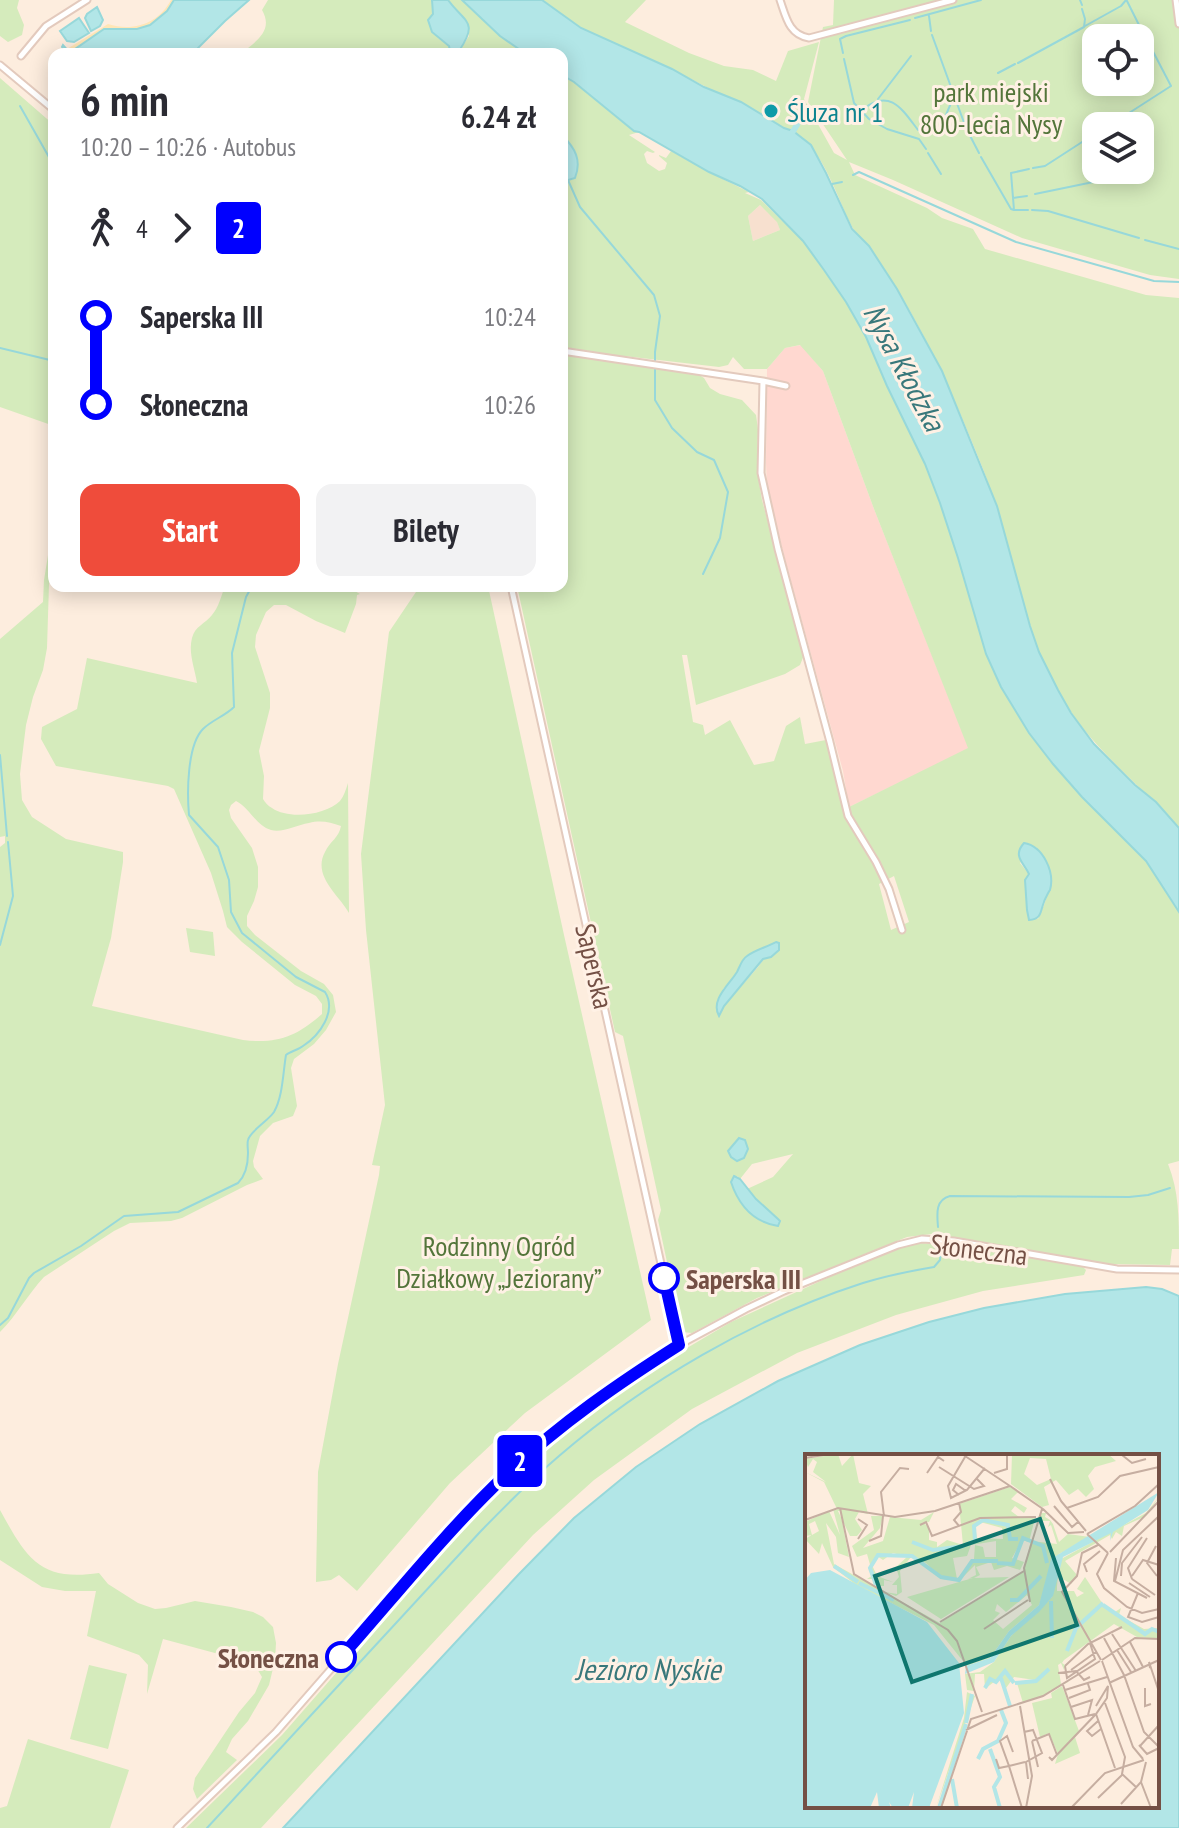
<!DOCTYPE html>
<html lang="pl">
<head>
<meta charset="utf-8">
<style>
	:root { --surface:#fff; --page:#f2f2f3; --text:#2b2b33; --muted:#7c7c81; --accent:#ef4c3b }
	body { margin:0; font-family:"PT Sans Narrow",sans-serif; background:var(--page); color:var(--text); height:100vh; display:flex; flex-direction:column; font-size:30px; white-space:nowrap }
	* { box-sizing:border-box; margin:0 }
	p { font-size:26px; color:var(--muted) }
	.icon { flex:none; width:44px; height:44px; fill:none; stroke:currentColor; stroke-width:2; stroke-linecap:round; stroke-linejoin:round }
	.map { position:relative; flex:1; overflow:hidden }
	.drawer { position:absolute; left:48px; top:48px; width:520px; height:544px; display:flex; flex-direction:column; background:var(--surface); border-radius:16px; box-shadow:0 4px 20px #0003 }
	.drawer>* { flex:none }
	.badge { padding:0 16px; border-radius:6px; font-size:28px; line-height:52px }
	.tools { position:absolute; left:1082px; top:24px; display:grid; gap:16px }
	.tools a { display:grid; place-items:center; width:72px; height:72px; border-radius:16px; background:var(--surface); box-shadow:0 4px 20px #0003; font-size:40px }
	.map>.badge { position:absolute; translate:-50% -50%; box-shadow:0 0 0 4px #fff }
	.legs { display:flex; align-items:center; gap:12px; height:88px; padding:0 32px; font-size:26px }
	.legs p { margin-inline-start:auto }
	.overview { display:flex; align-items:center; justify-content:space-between; height:136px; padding:0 32px }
	h1 { font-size:44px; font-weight:600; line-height:60px }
	.primary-button { display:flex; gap:16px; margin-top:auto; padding:16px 32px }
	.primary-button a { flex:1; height:92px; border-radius:16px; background:var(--accent); color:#fff; font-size:32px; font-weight:600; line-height:92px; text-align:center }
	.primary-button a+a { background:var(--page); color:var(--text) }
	ul { padding:0 32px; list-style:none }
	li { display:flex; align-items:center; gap:28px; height:88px; font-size:30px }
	li i { display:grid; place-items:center; width:12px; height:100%; margin:0 10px; background:currentColor }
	li i::after { content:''; width:20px; height:20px; margin:-10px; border:6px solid; border-radius:50%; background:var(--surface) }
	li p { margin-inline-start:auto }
	li:first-child i { background:linear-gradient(#0000 50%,currentColor 0) }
	li:last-child i { background:linear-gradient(currentColor 50%,#0000 0) }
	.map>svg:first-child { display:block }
	.residential { fill:#f7e0cf }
	.commercial { fill:#ffd8d0 }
	.green { fill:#d5ebbc; fill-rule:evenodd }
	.sand { fill:#ffe6b6 }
	.water { fill:#b2e6e7; stroke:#97d8da; stroke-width:2; fill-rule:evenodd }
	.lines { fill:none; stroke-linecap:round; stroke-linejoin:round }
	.stream { stroke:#97d8da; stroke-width:2 }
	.canal { stroke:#b2e6e7; stroke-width:6 }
	.street-casing { stroke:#e3cabd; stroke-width:9 }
	.street { stroke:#fff; stroke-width:5 }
	.line-1-casing { stroke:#fff; stroke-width:18 }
	.line-1 { stroke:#00f; stroke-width:12 }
	.culture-dot { fill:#0f9aa8; stroke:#fff1e5; stroke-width:3 }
	.stop-1-dot { fill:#fff; stroke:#00f; stroke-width:4 }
	.labels { text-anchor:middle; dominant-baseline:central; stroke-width:6; stroke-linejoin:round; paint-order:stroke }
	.park-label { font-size:28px; fill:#53753a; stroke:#fff1e5 }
	.culture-label { font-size:28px; fill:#0d838f; stroke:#fff1e5; text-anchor:start }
	.street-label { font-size:28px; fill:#745045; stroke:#fff1e5 }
	.stop-label { font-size:28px; font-weight:bold; fill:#745045; stroke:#fff1e5; text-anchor:start }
	.water-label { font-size:30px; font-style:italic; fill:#39787b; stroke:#fff1e5 }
	.inset-river { fill:none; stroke:#b2e6e7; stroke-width:4 }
	.inset-road { fill:none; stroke:#c6aea1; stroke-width:2 }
	.view { fill:#0f766e; fill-opacity:0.15; stroke:#0f766e; stroke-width:4 }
	.inset-edge { fill:none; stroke:#745045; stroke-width:4 }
</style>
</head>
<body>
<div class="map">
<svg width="1179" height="1828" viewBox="0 0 1179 1828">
	<rect width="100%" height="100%" fill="#fdedde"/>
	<path class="residential" d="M760,205L777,221L780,230L753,241L748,216Z"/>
	<path class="commercial" d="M801,345L823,371L874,509L969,749L849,807L843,771L786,563L767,487L766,463L767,369L785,348Z"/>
	<path class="green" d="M0,0H19L17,8L24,25L22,35L8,42L0,36Z
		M268,0H432L433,14L431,18L438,38L459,51L469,36L464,19L448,0H462L500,36L526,54H241C256,41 274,31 262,10Z
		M542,0H646L625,22L689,53L724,66L753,70L776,81L788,51L819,42L804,99L834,153L847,160L808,102L823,27L833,25L834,0H1179V279L1150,275L1022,238L893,180L849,162L855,175L927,208L942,218L973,229L985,249L1146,295L1179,298V828C1137,781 1086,745 1056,687C1050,675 1042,662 1038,649C1016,590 1006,528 983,469C958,407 932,346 897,289C888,275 880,261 870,248C864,240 856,235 851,225C835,193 821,140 784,128L672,69L581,28ZM1096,38H1140V82H1096ZM1096,126H1140V170H1096Z
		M562,75L574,82L639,132L629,135L655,152L653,153L647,151L644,154L647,163L659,171L665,169L667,163L659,156V155L666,158L671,151L709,172L749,192L745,193L761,200L803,241L846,302L866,337L887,386L925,464L940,503L958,558L986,654L1001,687L1012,706L1029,733L1053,764L1082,797L1146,861L1179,911V1161L1168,1164C1179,1191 1179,1219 1179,1249H1172L1170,1265L1110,1264L932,1234L907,1237L757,1298L692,1333L682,1332L658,1220L661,1210L623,1036L615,1032L517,586H562V179L565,181L575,178L572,146L562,135ZM760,205L777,222L780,230L753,241L748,216ZM800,345L823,371L874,509L968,748L849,807H842L838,783L826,740L805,744L800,717L786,726L774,761L754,765L730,720L705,735L703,725L693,722L682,655H687L696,705L785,674L800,665L804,655L762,500L757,470L758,429L756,415L742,400L720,394L710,388L704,378L696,373L622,362L624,356L719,367L728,365L733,357L744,369H767L785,348ZM1036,847C1056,870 1050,894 1038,919L1027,910L1025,880L1029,874L1020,863ZM894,876L909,922L891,930L879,884ZM776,942L758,967L724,1006L723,989L735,976L745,957ZM793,1154L773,1177L747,1189L770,1213L778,1219L775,1226C751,1218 739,1206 731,1182L737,1176L740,1179L752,1164Z
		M0,78L54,125V426L0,407Z
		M54,518V550L49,584L47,648L43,670L33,697L26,725L20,774L22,800L32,817L66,839L123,852V862L111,938L92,1006L243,1040C277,1044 296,1037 322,1014V1004L316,996L295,985L242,942L227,927L223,911L211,873L174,789L168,786L56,766L41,739L42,727L77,709L87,658L197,683C195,669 188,653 192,638C195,626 205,624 212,615C219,607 221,596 225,586H346L360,594L357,595L356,604L345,633L316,621L286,605H274L266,612L256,635L255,647L270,693V708L259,751L264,776L263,799C265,802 268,806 272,808C289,820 326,815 340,801C344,796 346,789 348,783L349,913C339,895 312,876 325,852C330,841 339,838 341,826C330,822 320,820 309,823C296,825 283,833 271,830C256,826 250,808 236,801L231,805L229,810L231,818L252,848L258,867V887L254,901L247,916V926L255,935L301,971L324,984L333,995L336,1012L326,1030L314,1044L294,1059L291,1068L297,1106L293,1116L273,1123L260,1136L253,1161L254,1167L263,1179L247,1185L182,1218L171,1221L130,1223L114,1231L44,1277C28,1294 17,1315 0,1332V847L5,843V836L0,837V639L43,602L44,580Z
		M420,586H488L564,935L651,1320L525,1413L450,1483L357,1591L339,1575L331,1580L316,1582L318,1472L338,1364L379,1175L380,1166L372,1165L385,1105L366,930L361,854L389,632Z
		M186,928L213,932L215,956L190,952Z
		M921,1243L966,1246L1082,1266L1086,1270L1084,1275L983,1291L896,1315L797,1353L692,1409L594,1480L533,1535L261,1828H186L282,1735L460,1531L522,1469L570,1429L643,1374L731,1322L836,1274L900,1248Z
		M0,1510C26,1557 39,1582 99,1573L108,1584L138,1603L155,1609L166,1608L195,1601L231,1607L253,1612L263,1617L273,1627L276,1643L275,1660L269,1685L248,1721L232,1739L226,1752L237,1760L197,1799L193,1789L195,1778L239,1712L255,1693L262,1677L256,1667L226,1656L163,1639L147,1694L148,1665L139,1655L87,1636L96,1591H65L42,1587L0,1560Z
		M89,1665L127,1674L108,1749L70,1739Z
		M28,1739L129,1770L110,1828H0V1808L7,1806Z"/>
	<path class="sand" d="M171,0H174L167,11L150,25L137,29H104L72,51L69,52L67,49L108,24C133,32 158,24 171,0Z"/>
	<path class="water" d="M174,0H249L225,21L192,54H63L65,51L62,47L63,45L69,52L72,51L104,29H137L150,25L167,11Z
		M432,0H448C465,23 479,21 459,51H450L449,46L432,32L428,20L433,14Z
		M462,0H542L581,28L672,69L704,87L741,102L784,128L793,131L811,145L826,173L852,229L869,246L897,289L942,371L997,506L1030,626L1039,652L1058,690L1071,713L1094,744L1135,785L1156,802L1179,828V912L1146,861L1082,797L1053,764L1029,733L1001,687L986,654L958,558L940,503L925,464L887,386L866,337L846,302L824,270L803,241L762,199L740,186L709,172L639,132L634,131L574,82L562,75V54H526L500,36Z
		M97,7L103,20L100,26L91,31L85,18L87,14Z
		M79,18L89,33L74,42L67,41L60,31Z
		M562,135C575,148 582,160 575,178L565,181L562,179Z
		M1024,843C1043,846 1055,872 1050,890C1049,891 1044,901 1044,902C1040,912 1042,919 1029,920L1027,910L1025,880L1029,874C1024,863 1012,856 1024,843Z
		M776,942L779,943V950L771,957L763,959L724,1006L719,1016C710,1000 729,985 737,972C740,966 742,959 747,956C755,950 767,947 776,942Z
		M739,1138L745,1140L748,1149L744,1158L737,1161L731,1157L728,1151Z
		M734,1176L740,1179L756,1199L778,1219L780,1221L778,1226C753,1222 739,1206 731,1182Z
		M1146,1287L1162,1289L1179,1296V1828H283L519,1574L574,1518L636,1467L700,1424L778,1381L860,1345L929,1322L984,1308L1065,1294ZM807,1456H1157V1806H807Z"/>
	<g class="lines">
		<path class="stream" d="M1080,0L1082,5
			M1127,1L1144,35
			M929,16L931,31
			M915,18L981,0
			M1085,26L1121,6L1126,0
			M932,35L966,128L979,153
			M843,53L840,39L846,36L910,20
			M844,59L854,103L869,119L887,129L919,139L926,149
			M1018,63L1084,27L1085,19L1082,9
			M998,73L1015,64
			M878,99L911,56
			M20,106L54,166
			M863,109C890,88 902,109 918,130
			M1129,113L1171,86L1147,40
			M1108,126L1124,116
			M937,136L954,96
			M928,153L941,174
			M981,157L1011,209L1014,210L1011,173L1029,169
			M1033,168L1045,166L1096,133
			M853,175L859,172L1016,242L1154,281L1179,282
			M568,180L580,207L654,295L660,316L655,352V400L672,428L697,452L714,460L728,492L720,538L703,574
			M832,184L842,182
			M1035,194L1137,173
			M1013,198L1027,196
			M1014,210H1028
			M1032,210L1048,211L1139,238
			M1145,240L1179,249
			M0,348L54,361
			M0,755L7,836
			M0,945L13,896L8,842
			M938,1227C937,1214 935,1200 950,1196L1129,1197L1148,1195L1170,1188
			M0,1325L8,1318L29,1278L34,1273L81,1246L124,1216L178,1212L238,1183C246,1175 248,1164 248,1153C248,1149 247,1144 248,1140C250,1131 268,1121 274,1112C283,1096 283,1072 286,1055C291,1051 298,1050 303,1046C320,1035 337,1011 325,992L296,977L242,933L231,912L229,880L218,847L189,815C187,793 187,745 203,729C212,720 225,716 234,707L232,653L246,597L252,586
			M207,1828L480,1532C505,1506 531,1480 559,1456C645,1382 754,1318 863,1283C886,1276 910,1271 934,1267L940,1260L941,1252"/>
		<path class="canal" d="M790,136L797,125L799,120"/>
		<g class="street-casing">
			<path id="street" d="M780,0C786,17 789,35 809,38L953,0
				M1176,0L1179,24
				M21,56L46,26L87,0
				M0,65L54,110
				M562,351L763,381L786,386
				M763,381L761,473L778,549L830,742L848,816L876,862L889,889L902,930
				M511,586L679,1345
				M177,1828L276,1732L456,1526L508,1472L581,1411L622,1382L679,1345L746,1309L784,1291L898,1245L922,1239L954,1241L1117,1269L1179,1270"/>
		</g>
		<use href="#street" class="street"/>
	</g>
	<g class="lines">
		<g class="line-1-casing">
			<path id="line-1" d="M341,1657C396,1595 448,1529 509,1472C561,1423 619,1383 679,1345L664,1278"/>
		</g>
		<use href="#line-1" class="line-1"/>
	</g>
	<circle class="culture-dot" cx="771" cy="111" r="8"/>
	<g class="stop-1-dot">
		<circle cx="664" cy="1278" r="14"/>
		<circle cx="341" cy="1657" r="14"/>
	</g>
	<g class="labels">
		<g class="park-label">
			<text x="991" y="91">park miejski<tspan x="991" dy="32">800-lecia Nysy</tspan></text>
			<text x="499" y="1245">Rodzinny Ogród<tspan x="499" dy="32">Działkowy „Jeziorany”</tspan></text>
		</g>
		<g class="culture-label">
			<text x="787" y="111">Śluza nr 1</text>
		</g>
		<g class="street-label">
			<text transform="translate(595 966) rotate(77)">Saperska</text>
			<text transform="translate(979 1249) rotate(7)">Słoneczna</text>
		</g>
		<g class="stop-label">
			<text x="686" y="1278">Saperska III</text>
			<text x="319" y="1657" text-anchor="end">Słoneczna</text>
		</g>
		<g class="water-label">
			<text transform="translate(905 367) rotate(62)">Nysa Kłodzka</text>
			<text x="648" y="1668">Jezioro Nyskie</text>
		</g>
	</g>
	<g transform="translate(805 1454)">
		<rect width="354" height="354" fill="#fdedde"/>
		<path d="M33,0L37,12L48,0L54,29L66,32L58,40L63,60L54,58L50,65L57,76L52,82H45L19,28L0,18L21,28L8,18L12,8L8,5L3,13L0,5ZM207,0H303L311,7L290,13L283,22L289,35L281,43L273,35L264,41L251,26L239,33L244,51L237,53L206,30ZM225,4L241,5L246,25L232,31L219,20ZM205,33L213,38L206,45L222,54L219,59L210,52L206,57L214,63L230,64L224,88L217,86L207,104L219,108L215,116L202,112L189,116L186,108L171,113L175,121L169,124L204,123L136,165L102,143L168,124L163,125L171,121L170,111L154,127L137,125L121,109L106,103L95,117L97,138L91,142L80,138L92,140V131H87L94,123L91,113L102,103L88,99L78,106L72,102L67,111L72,122L88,128L79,126V132H71L70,125H62L68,121L62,100L52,103L47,92L69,76L66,62H78L75,74L58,94L78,87L85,63L116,66L129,58L124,68H117L124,73V86L132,88V93L142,86L158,91L154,50ZM175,68L197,74L198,85L172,84L170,72ZM191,87V103H180L178,93L170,91L169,105L152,125L148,104L162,102L166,91ZM354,43L341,62L319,72L317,82L311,78L307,85L305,81L260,107L272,121L266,130L253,122L252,132V137H269L272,143L279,139L272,135L280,123L299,152L310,158L316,154L314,161L339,175L354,174V185L332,183L309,170L259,206L257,209L260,211L259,216L256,209L253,211L256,230L265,227L237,242L218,249L212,229L232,228L243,215L230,226L209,223L201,234L205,253L195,223L180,235L179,220H170L169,237L162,236L160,220L175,218L189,208L206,182L247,143L256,105L341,59ZM331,52L288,83L254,100L234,151L204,177L185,204L162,212L129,171L51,131L28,113L17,89L14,100L0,85L14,77L10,67L4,70L7,81L0,82V68L24,57L35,81L28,55L35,57L44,103L33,99L31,83L21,69L29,110L135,169L218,118L226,87L252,90L246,71L243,73L245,67H232L235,59H241L240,63L245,66L248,70L254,88L263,80L285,83ZM222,141L227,151L198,175L188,166L195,159L190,157L192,150L201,158ZM257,232L274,277L270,283L275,299L250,310L253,300L244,279L235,283L227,249L247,244L246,239ZM162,238L170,242L131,354L159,264Z" fill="#d5ebbc" fill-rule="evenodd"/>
		<path d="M354,38L343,56L308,78L305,87L306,79L258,103L248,142L234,158L206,182L189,208L160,220L161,212L185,204L204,177L234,151L246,105ZM25,116L122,168L154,209L159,259L124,354H107L109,338L103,354H88L84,348L86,354H74L72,338L65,354H0V126L6,119Z" fill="#b2e6e7"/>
		<path class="inset-river" d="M107,88L128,96L159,92M160,91L170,87L169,72L178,66L203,71L205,85H213M192,109L208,110L218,84L238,92L242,109M29,112L53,128M54,129L89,146M71,131L65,114L73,101L107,102L136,123L154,126L167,107H193M205,146H213L236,122M246,147L247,184M298,151L340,180L347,175L354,178M262,197L271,174L298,149M196,224L205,252M210,229L231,227L244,215M180,234L185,225L191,228L200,217L209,229M161,269L167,240M185,295L195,323L189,333L195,354M173,305L178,295L193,287L201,269L196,256M147,325L152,354M134,354L161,270"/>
		<path class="inset-road" d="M157,0L205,32M317,1L327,9L341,5M160,3L143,32L146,44L162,36L180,14M0,4L25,0M134,13L169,35L179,32L172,25M122,19L133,3L139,7M189,19L202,15V0M245,25L256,47M205,32L238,55M154,41L148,36L151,30L161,37M256,47L281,77M249,52L267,73L273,68M35,54L49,120L143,176L152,187L177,258M262,54L293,43L315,22L354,13M238,55L263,79L279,78M79,62L76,38L95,14L104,15M53,65L62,71L53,85M0,66L33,54L90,63L130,57L205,32M115,71L121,68L127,82L175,64L231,63M154,72L149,66L156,58L154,49M282,80L303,99M282,80L330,52L354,30M64,87L76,82L78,62M293,91L277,99L272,122L257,138L296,206M351,92L342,109L352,122M305,98L354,47M303,99L292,120L299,134L322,153L337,159L354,155M311,104L309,127L342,144M282,118L279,110L295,97M316,122L317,109L337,83M327,122L338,106L354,111M327,125L323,114L342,84M327,125L350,141M310,127L318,96L354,62M324,129L345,143M333,139L323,163L337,168L354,163M225,148L219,114L237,55M135,168L219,117M179,175L223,146M307,180L331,217M299,184L319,221L339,278L354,293M325,188L338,213M312,196L326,218M297,206L330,184L354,185M297,207L328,293L338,305M260,212L283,190L317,173M260,212L262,224L290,205L285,189M345,214L344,208L354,238M266,216L291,198M253,219L271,217L279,226L285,223M304,229L354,206M258,231L270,265L290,260M340,234V252L346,250M260,236L302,223M264,244L285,236L283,230M300,249L320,303L317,320L331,333M215,252L227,322L221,354M266,253L287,246L283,261M291,260L310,314M293,267L282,277L287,282L296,275M161,276L192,261M219,278L228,276L237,299L221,308L223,325M227,287L244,280L252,301M227,287L233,313M334,291L342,300L354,294M335,292L354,271M244,303L247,306L291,260L302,244L303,232L291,252M191,305L194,314L204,312L195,287L202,282L208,298M336,328L346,354M293,344L317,321M316,350L336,328L341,308M136,354L166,265L238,242L295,207M217,354L204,312L220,308M266,354L300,319L339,306"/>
		<path class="view" d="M235,65L272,171L107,228L70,122Z"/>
		<rect width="354" height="354" class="inset-edge"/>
	</g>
</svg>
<div class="tools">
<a><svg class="icon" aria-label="locate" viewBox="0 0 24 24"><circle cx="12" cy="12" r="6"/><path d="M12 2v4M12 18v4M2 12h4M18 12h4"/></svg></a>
<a><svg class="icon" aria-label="layers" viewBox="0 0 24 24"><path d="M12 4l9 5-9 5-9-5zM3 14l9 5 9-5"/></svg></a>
</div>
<b class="badge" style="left:520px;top:1461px;background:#00f;color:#fff">2</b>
<section class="drawer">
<div class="overview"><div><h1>6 min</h1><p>10:20 – 10:26 · Autobus</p></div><b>6.24 zł</b></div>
<div class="legs"><svg class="icon" aria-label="walk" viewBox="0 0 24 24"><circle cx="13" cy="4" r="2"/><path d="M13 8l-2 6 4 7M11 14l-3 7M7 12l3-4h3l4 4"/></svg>4<svg class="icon" aria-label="forward" viewBox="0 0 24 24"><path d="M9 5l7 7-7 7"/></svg><b class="badge" style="background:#00f;color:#fff">2</b></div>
<ul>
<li><i style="color:#00f"></i><b>Saperska III</b><p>10:24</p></li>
<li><i style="color:#00f"></i><b>Słoneczna</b><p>10:26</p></li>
</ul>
<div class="primary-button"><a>Start</a><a>Bilety</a></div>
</section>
</div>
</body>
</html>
